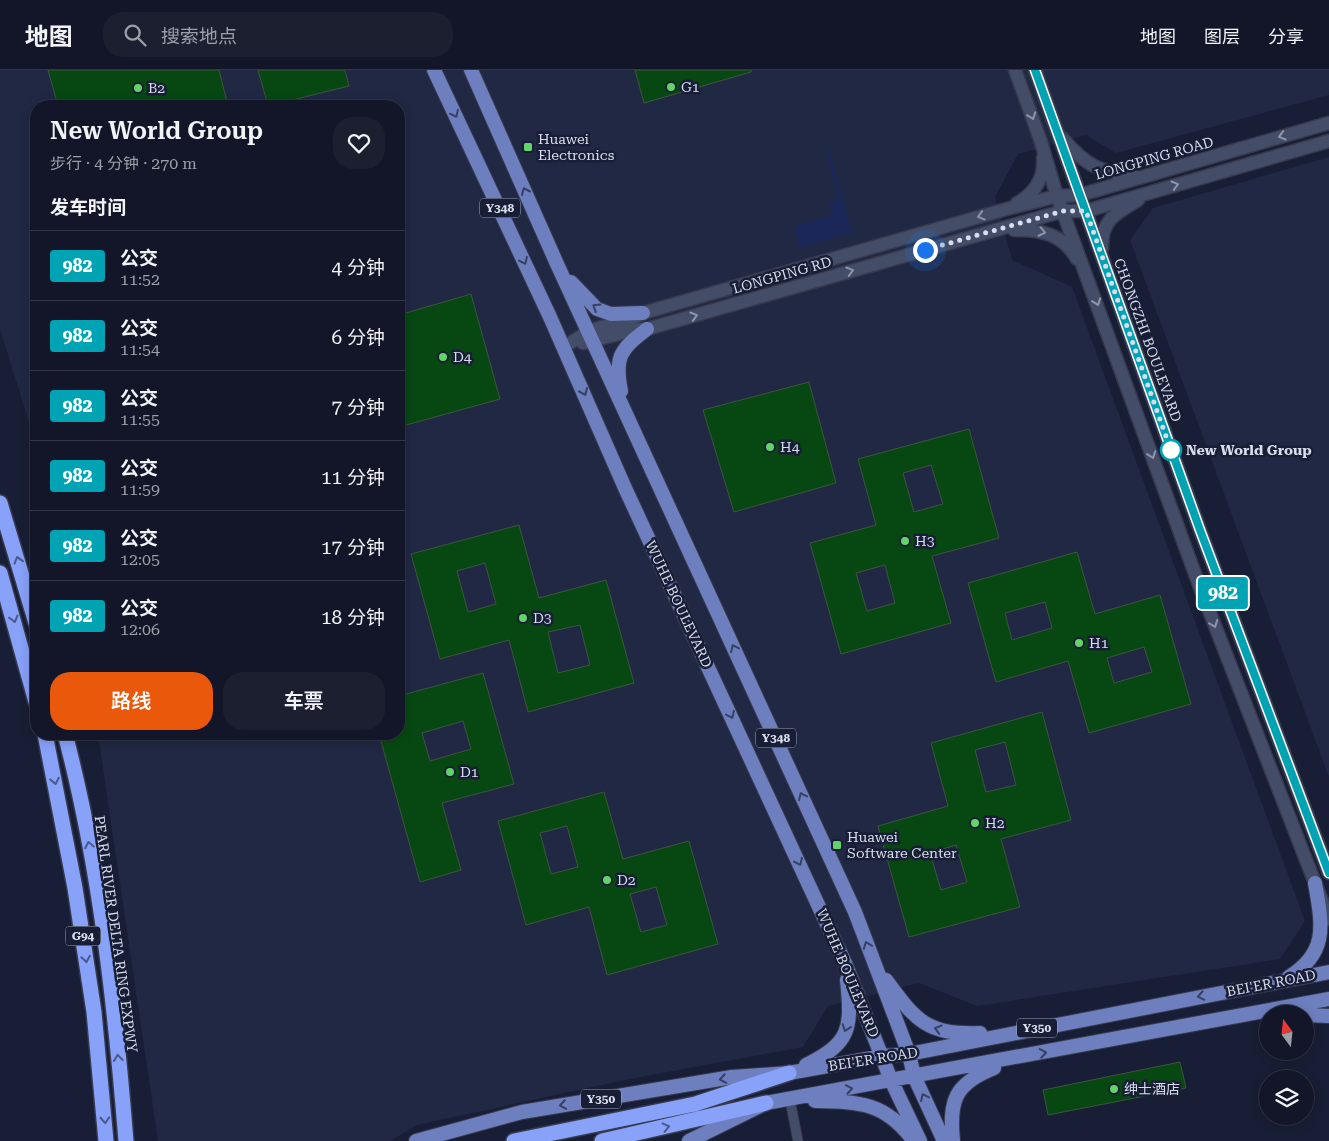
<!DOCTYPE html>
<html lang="zh">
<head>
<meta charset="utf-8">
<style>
	:root { --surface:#121628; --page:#1b1f30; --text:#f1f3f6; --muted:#9c9fa8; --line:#313545; --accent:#ea580c }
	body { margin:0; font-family:"Roboto Serif","Noto Sans SC",serif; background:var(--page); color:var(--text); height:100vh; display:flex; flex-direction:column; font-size:19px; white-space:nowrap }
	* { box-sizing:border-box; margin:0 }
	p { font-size:16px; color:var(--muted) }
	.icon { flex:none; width:28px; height:28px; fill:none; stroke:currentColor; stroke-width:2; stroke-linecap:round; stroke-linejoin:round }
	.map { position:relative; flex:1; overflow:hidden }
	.side { position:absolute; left:30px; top:30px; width:375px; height:640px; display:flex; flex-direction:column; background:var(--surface); border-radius:20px; box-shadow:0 2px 12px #0003,0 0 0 1px var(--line) }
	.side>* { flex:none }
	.badge { padding:0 10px; border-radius:4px; font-size:18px; line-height:32px }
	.needle { width:32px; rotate:345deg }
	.controls { position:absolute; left:1259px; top:935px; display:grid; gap:10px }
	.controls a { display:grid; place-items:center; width:55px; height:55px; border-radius:50%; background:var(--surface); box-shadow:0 2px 12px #0003,0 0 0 1px var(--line); font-size:25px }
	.you { position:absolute; width:25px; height:25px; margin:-12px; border:4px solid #fff; border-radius:50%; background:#1a73e8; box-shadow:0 0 0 8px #1a73e833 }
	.map>.badge { position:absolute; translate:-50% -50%; box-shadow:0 0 0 2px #fff }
	h2 { padding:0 20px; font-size:19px; line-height:45px }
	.round { display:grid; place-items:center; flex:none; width:52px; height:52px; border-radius:20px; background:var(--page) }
	.summary { display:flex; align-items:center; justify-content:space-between; height:85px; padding:0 20px }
	h1 { font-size:24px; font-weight:600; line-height:38px }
	.button { display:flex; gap:10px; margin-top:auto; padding:10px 20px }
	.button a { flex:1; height:58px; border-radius:20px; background:var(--accent); color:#fff; font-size:20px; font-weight:600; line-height:58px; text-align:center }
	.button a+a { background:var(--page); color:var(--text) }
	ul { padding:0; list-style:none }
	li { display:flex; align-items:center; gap:15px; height:70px; padding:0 20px; border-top:1px solid var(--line) }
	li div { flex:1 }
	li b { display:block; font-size:19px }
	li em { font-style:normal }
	li .badge { min-width:55px; font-weight:700; text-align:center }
	header { display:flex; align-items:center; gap:30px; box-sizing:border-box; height:70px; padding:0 25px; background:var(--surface); border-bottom:1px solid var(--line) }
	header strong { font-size:24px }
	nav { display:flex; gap:28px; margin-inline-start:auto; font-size:18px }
	.search { width:350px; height:45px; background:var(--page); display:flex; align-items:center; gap:12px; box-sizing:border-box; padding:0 18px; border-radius:20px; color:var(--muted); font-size:19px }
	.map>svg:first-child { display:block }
	.built { fill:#202844 }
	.green { fill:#1c2759 }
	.building { fill:#074812; stroke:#3e543e; fill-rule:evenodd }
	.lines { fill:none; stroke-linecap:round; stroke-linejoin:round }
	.minor-casing { stroke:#373a4e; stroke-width:11 }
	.secondary-casing { stroke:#373a4e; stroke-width:15 }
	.primary-casing { stroke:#373a4e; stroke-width:16 }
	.motorway-casing { stroke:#373a4e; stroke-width:18 }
	.minor { stroke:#444d67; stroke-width:9 }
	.secondary { stroke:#444d67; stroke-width:12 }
	.primary { stroke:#6d7fbf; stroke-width:14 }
	.motorway { stroke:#88a1f9; stroke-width:15 }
	.oneway { stroke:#364065 }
	.oneway2 { stroke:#8e95aa }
	.oneway3 { stroke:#4a598d }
	.line-casing { stroke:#fff; stroke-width:11 }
	.line { stroke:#00a3b4; stroke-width:8 }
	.walk { stroke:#d7dded; stroke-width:5; stroke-dasharray:0 9 }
	.poi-dot { fill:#61d46a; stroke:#181e35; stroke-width:2 }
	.stop-dot { fill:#fff; stroke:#00a3b4; stroke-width:2.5 }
	.labels { text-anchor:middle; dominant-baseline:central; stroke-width:5; stroke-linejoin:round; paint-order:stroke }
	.shield { fill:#181e35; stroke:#9ea4b6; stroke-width:1 }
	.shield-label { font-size:12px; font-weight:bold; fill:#d7dded }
	.poi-label { font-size:14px; fill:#d7dded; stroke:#181e35; text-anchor:start }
	.street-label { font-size:14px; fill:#d7dded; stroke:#181e35 }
	.stop-label { font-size:14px; font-weight:bold; fill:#d7dded; stroke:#181e35; text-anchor:start }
</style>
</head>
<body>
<header>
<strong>地图</strong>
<div class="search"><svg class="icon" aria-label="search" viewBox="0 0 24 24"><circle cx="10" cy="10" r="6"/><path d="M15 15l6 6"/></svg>搜索地点</div>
<nav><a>地图</a><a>图层</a><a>分享</a></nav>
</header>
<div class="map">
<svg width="1329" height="1071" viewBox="0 0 1329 1071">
	<rect width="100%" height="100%" fill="#181e35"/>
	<path class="built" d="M0,0H1329V25L1116,83L1086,65L1018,84L995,127L1012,190L1072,217L1305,851L1280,889L977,936L919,913L828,936L803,977L630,1009L417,1055L390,1071H158L98,664H399V36H36V375L0,259Z
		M1329,87V707L1130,170L1153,138Z"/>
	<path class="green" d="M829,80L852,162L799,178L795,160L798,155L832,145L829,132L839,129L826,81Z"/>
	<path class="building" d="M48,0H219L228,36H58Z
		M258,0H345L349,16L268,36Z
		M635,0H751V2L644,33Z
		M471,224L500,329L399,357V245Z
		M809,312L836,413L734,442L703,340Z
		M969,359L999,468L932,486L951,553L841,584L810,473L876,455L858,389ZM931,395L943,434L914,442L903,403ZM885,495L895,533L867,541L856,503Z
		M519,455L539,528L606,510L634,613L528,642L509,570L440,589L411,484ZM485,493L496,534L468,542L457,501ZM580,555L590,595L558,603L548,562Z
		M1077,482L1095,544L1160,525L1191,634L1089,663L1068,591L996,612L968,513ZM1045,532L1052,558L1012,570L1005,543ZM1144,577L1152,602L1114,613L1107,588Z
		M483,603L514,714L442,733L461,800L420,812L379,664H399V626ZM463,651L471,679L430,691L422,663Z
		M1042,642L1071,750L1001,769L1020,837L909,867L878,756L948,736L931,673ZM1005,672L1016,715L986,722L975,680ZM956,775L967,812L941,820L930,783Z
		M604,722L623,789L689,771L718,874L607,905L589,837L526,855L498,751ZM567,756L578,797L551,804L540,763ZM656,817L667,855L641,862L630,824Z
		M1180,992L1186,1018L1048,1045L1043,1020Z"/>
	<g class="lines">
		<g class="minor-casing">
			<path id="minor" d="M790,1030L798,1071"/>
		</g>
		<g class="secondary-casing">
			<path id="secondary" d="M1015,0L1040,69L1057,126L1198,512L1329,849
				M1035,0L1200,460L1329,803
				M1063,69C1089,99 1099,100 1136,107
				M1017,133C1034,124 1045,108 1043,88
				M1014,160C1040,159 1063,164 1077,189
				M1102,178C1101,149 1117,143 1138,130
				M583,273L639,259H647L1063,141H1086L1329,71
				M564,277L589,261L636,247L643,243L1003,140L1057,126L1080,125L1329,53"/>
		</g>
		<g class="primary-casing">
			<path id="primary" d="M434,0L550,247L625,418L845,893L891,1010L920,1071
				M471,0L557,194L855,842L909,984L914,1006L944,1071
				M571,212L597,239L611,244L643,243
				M621,321C614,286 621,279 647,259
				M1289,907C1329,882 1322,854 1315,813
				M886,910C916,951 927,965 980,963
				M1305,945L1329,946
				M806,995C851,973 852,958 847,910
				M815,1031C859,1032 885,1032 913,1070
				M416,1071L522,1042L732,1007L789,1003L883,986L909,984L1329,902
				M689,1071L766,1033L1329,929
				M953,1071C949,1031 954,1014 994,998"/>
		</g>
		<g class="motorway-casing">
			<path id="motorway" d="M0,433L36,553
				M0,503L36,632
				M45,664L75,818L94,942L106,1071
				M65,664C100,796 115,935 126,1071
				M514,1071L695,1034L789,1003
				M602,1071L766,1033"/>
		</g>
		<use href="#minor" class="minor"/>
		<use href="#secondary" class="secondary"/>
		<use href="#primary" class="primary"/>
		<use href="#motorway" class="motorway"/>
	</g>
	<defs><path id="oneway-chevron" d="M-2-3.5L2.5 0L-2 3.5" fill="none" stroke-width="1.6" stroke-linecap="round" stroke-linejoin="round" transform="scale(1.25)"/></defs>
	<g class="oneway">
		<use href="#oneway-chevron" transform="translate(455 44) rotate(64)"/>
		<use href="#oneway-chevron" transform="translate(525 121) rotate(-114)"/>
		<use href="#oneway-chevron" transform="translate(524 191) rotate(65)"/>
		<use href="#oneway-chevron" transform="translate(596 237) rotate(-148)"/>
		<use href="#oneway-chevron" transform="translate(584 322) rotate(67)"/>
		<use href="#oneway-chevron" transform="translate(734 578) rotate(-115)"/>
		<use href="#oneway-chevron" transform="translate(731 645) rotate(65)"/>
		<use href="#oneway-chevron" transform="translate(802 726) rotate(-115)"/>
		<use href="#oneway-chevron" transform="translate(799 792) rotate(65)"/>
		<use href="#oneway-chevron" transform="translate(867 875) rotate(-111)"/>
		<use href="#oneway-chevron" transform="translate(1201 926) rotate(169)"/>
		<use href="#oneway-chevron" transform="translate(846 958) rotate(109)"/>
		<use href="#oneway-chevron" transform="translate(938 959) rotate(-164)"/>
		<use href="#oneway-chevron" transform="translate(1043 983) rotate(-10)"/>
		<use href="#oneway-chevron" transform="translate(723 1009) rotate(170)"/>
		<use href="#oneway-chevron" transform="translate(849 1019) rotate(-11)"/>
		<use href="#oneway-chevron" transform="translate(924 1027) rotate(-115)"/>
		<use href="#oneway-chevron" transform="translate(563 1035) rotate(170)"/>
	</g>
	<g class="oneway2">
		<use href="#oneway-chevron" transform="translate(1032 46) rotate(70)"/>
		<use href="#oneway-chevron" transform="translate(1282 66) rotate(164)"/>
		<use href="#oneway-chevron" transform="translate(1175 115) rotate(-16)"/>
		<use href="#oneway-chevron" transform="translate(981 146) rotate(164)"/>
		<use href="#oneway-chevron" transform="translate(1042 162) rotate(12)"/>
		<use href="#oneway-chevron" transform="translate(850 201) rotate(-16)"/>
		<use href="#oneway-chevron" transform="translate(1097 232) rotate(70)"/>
		<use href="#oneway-chevron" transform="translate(694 246) rotate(-16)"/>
		<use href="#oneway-chevron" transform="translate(1152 385) rotate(70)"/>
		<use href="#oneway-chevron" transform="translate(1214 554) rotate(69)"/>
	</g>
	<g class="oneway3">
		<use href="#oneway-chevron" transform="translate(18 490) rotate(-107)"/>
		<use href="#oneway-chevron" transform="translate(14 549) rotate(75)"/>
		<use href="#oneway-chevron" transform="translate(55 711) rotate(79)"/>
		<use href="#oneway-chevron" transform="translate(89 775) rotate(-101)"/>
		<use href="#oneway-chevron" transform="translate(86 889) rotate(81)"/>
		<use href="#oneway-chevron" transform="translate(118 988) rotate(-96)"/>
		<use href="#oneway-chevron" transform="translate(105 1050) rotate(87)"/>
		<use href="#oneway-chevron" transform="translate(666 1057) rotate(-13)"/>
	</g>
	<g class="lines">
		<g class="line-casing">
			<path id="line" d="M1035,0L1200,460L1329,803"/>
		</g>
		<use href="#line" class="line"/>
		<path class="walk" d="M925,180L1063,141H1086L1173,386L1171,380"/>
	</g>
	<g class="poi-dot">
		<circle cx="671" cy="17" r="5"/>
		<circle cx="138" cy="18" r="5"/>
		<rect x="523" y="72" width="10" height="10" rx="2.5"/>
		<circle cx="443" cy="287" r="5"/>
		<circle cx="770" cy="377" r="5"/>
		<circle cx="905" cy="471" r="5"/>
		<circle cx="523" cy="548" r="5"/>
		<circle cx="1079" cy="573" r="5"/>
		<circle cx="450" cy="702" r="5"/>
		<circle cx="975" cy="753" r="5"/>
		<rect x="832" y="770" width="10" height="10" rx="2.5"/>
		<circle cx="607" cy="810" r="5"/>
		<circle cx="1114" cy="1019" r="5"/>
	</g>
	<circle class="stop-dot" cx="1171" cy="380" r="10"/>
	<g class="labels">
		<g class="shield">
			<rect x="480" y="128.5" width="40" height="19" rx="4"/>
			<rect x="756" y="658.5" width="40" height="19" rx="4"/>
			<rect x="65.5" y="856.5" width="35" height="19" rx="4"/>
			<rect x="1017" y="948.5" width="40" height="19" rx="4"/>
			<rect x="581" y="1019.5" width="40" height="19" rx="4"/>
		</g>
		<g class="shield-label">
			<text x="500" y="138">Y348</text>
			<text x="776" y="668">Y348</text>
			<text x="83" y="866">G94</text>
			<text x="1037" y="958">Y350</text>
			<text x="601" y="1029">Y350</text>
		</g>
		<g class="poi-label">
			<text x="681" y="17">G1</text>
			<text x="148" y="18">B2</text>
			<text x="538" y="69">Huawei<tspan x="538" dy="16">Electronics</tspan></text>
			<text x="453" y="287">D4</text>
			<text x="780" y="377">H4</text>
			<text x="915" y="471">H3</text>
			<text x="533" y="548">D3</text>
			<text x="1089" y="573">H1</text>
			<text x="460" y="702">D1</text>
			<text x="985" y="753">H2</text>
			<text x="847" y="767">Huawei<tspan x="847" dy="16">Software Center</tspan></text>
			<text x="617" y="810">D2</text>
			<text x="1124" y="1019">绅士酒店</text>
		</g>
		<g class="street-label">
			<text transform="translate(1154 88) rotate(-16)">LONGPING ROAD</text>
			<text transform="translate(782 205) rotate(-16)">LONGPING RD</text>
			<text transform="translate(1148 270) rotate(70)">CHONGZHI BOULEVARD</text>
			<text transform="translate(679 534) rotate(65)">WUHE BOULEVARD</text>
			<text transform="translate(116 864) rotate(82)">PEARL RIVER DELTA RING EXPWY</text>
			<text transform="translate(848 903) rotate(67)">WUHE BOULEVARD</text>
			<text transform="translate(1271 913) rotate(-11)">BEI'ER ROAD</text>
			<text transform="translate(873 989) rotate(-9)">BEI'ER ROAD</text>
		</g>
		<g class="stop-label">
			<text x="1186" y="380">New World Group</text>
		</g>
	</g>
</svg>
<div class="controls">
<a><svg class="needle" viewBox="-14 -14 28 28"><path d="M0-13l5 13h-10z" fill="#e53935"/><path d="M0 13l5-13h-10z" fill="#9c9fa8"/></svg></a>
<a><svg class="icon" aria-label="layers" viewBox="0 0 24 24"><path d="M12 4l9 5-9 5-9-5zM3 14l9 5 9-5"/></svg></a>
</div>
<div class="you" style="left:925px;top:180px"></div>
<b class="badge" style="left:1223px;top:523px;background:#00a3b4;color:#fff">982</b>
<section class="side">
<div class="summary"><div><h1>New World Group</h1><p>步行 · 4 分钟 · 270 m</p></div><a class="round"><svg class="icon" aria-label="heart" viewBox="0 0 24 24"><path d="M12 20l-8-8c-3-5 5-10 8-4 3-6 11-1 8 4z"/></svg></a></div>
<h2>发车时间</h2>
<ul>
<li><span class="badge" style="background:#00a3b4;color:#fff">982</span><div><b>公交</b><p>11:52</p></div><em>4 分钟</em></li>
<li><span class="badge" style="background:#00a3b4;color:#fff">982</span><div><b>公交</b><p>11:54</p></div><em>6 分钟</em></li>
<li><span class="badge" style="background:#00a3b4;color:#fff">982</span><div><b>公交</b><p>11:55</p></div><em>7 分钟</em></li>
<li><span class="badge" style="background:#00a3b4;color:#fff">982</span><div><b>公交</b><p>11:59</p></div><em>11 分钟</em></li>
<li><span class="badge" style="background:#00a3b4;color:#fff">982</span><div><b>公交</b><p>12:05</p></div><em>17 分钟</em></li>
<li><span class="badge" style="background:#00a3b4;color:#fff">982</span><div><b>公交</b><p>12:06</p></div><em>18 分钟</em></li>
</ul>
<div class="button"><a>路线</a><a>车票</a></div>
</section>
</div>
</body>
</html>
